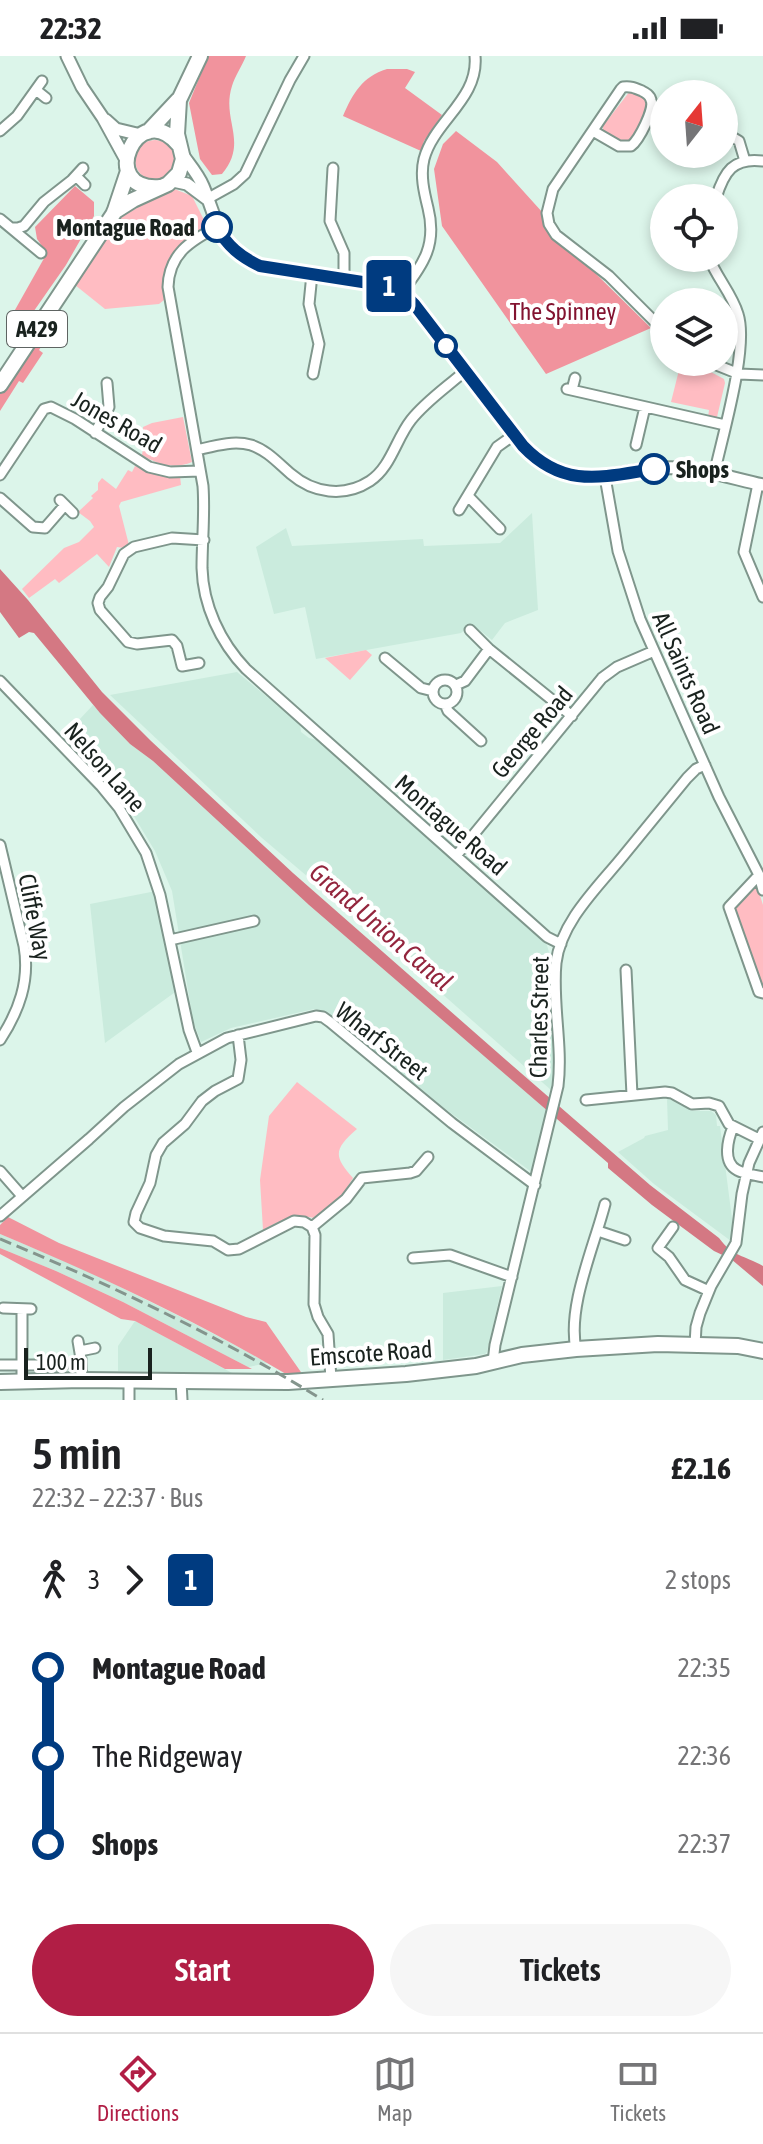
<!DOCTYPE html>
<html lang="en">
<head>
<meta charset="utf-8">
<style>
	:root { --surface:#fff; --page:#f6f6f6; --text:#202124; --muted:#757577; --line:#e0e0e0; --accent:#b11e45 }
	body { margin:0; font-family:"Asap Condensed",sans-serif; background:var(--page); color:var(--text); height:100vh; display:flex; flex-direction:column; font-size:30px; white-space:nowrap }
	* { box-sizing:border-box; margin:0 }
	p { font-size:26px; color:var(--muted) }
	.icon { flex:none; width:44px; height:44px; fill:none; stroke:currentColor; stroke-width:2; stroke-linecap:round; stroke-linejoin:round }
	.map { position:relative; height:1344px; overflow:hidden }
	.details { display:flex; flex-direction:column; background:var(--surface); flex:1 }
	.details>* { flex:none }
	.badge { padding:0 16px; border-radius:6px; font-size:28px; line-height:52px }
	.needle { width:52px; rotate:17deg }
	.buttons { position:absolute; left:650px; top:24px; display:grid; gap:16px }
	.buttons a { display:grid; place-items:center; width:88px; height:88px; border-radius:50%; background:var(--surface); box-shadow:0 4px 12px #0003; font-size:40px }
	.scale { position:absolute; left:24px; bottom:20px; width:128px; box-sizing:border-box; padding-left:8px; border:4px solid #19221e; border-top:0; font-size:22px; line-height:28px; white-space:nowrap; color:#19221e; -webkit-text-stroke:6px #fff; paint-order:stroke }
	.map>.badge { position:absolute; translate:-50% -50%; box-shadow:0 0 0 4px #fff }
	.legs { display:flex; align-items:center; gap:12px; height:88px; padding:0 32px; font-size:26px }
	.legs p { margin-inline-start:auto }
	.overview { display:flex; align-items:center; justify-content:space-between; height:136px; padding:0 32px }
	h1 { font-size:44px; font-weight:600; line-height:60px }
	.button { display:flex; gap:16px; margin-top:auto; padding:16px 32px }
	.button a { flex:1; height:92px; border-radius:48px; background:var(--accent); color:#fff; font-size:32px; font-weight:600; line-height:92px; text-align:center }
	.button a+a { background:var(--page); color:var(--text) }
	ul { padding:0 32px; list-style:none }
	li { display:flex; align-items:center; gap:28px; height:88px; font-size:30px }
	li i { display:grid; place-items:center; width:12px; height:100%; margin:0 10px; background:currentColor }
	li i::after { content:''; width:20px; height:20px; margin:-10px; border:6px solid; border-radius:50%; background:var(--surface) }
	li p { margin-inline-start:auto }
	li:first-child i { background:linear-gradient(#0000 50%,currentColor 0) }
	li:last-child i { background:linear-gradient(currentColor 50%,#0000 0) }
	.status { display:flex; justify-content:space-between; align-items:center; height:56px; padding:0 40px; background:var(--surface); direction:ltr }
	.status svg { height:22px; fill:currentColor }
	.tab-bar { display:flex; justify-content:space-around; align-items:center; height:112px; border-top:2px solid var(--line); background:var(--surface); font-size:22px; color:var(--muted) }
	.tab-bar a { display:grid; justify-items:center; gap:4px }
	.tab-bar .on { color:var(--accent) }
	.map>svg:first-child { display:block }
	.built { fill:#caebdd }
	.green { fill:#ffbcc2 }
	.forest { fill:#f1939d }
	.water { fill:#d47883 }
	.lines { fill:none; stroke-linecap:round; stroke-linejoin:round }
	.minor-casing { stroke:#7f968c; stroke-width:13 }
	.tertiary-casing { stroke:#7f968c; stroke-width:15 }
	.primary-casing { stroke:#7f968c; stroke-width:18 }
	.minor { stroke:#fff; stroke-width:9 }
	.tertiary { stroke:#fff; stroke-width:11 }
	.primary { stroke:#fff; stroke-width:14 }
	.rail { stroke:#84958d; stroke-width:3; stroke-dasharray:12 6; stroke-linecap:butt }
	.line-1-casing { stroke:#fff; stroke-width:18 }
	.line-1 { stroke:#003b80; stroke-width:12 }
	.stop-1-dot { fill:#fff; stroke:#003b80; stroke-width:4 }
	.labels { text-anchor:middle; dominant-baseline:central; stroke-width:8; stroke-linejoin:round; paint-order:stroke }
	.shield { fill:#fff; stroke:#5e6462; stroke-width:2 }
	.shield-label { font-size:22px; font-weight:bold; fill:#19221e }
	.stop-label { font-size:24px; font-weight:bold; fill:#19221e; stroke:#fff; text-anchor:end }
	.park-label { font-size:24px; fill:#831330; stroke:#fff }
	.street-label { font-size:24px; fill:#19221e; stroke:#fff }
	.water-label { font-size:26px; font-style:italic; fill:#93253d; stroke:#fff }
</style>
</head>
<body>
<div class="status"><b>22:32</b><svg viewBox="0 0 49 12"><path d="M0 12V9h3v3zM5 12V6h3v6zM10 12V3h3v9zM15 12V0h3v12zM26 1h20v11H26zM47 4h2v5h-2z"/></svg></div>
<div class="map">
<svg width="763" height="1344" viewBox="0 0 763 1344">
	<rect width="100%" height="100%" fill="#dcf5ea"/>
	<path class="built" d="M532,457L538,554L505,567L492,584L477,572L469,570L461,577L316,603L305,551L274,558L256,491L286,472L292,490L423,483L424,490L500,487Z
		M237,616L300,668L301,676L309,682L317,684L546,886L551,903L550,909L556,1005L551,1034L354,860L262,782L110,639Z
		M93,649L130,688L153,705L309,849L548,1055L533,1117L418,1033L327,956L314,953L231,972L201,986L193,965L172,835L155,795L132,757L106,724L64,680Z
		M156,835L178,934L105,987L90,848Z
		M667,1042L692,1055H711L716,1059L717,1070H720L734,1178L731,1185L654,1128L618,1096L644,1082L645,1080L668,1074Z
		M0,1178L88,1215L197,1269L268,1307L248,1311L123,1246L56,1215L0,1192Z
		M502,1230L487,1296L485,1298L443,1304V1237Z
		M135,1265L234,1318L118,1315V1290Z"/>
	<path class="green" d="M630,35L635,36L647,45L649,49L634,86L626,89L603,77V70Z
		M135 104a20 20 0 1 1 40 0a20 20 0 1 1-40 0Z
		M172,132L192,140L205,166L203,172C173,190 160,208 164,244L159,248L105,253L70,225L97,197L114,165Z
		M681,306H692L724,323L725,327L717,361L708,362L709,354L671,346Z
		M183,361L192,406C174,414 157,408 142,399L144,387L143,371L152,367Z
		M135,410L157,418L180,420L181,429L121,446L119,450L129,489L124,492L117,491L109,511L97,498L59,527L55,523L29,542L22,533L64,492L79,486L94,471L90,465L78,456L93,442L91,440L98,434V427L102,422L116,433L128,414L132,416Z
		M366,594L372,599L350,624L325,602Z
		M757,830L763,849V933L734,853Z
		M297,1026L357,1073C334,1093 333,1100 353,1122L343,1138L314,1162C292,1157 282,1164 263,1174L260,1124L269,1060Z"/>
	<path class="forest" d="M208,0H246C242,10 235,20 232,30C221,64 249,86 222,118L212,119L200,103L189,47Z
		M387,13H407L415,16L405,32L442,59L424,85L421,95L343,60C353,37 362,21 387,13Z
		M456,75L497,106L543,157L557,184L589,211L651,272L546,318L442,170L434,113L443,88Z
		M75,130L94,146V160L66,209L29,262L11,261L47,197L37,183L35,171Z
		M34,278L45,285L39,294L43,297L23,327L19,325L0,355V330Z
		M8,1161L59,1187L246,1261L266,1266L303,1319L286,1318C195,1264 98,1219 0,1178V1169Z
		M0,1192L56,1215L123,1246L252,1313H225L135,1265L121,1263L0,1198Z"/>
	<path class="water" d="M0,513L28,544L102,636L151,685L293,817L506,1004L650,1129L719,1182C733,1201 744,1199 763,1210V1230L731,1203L714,1195L652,1149L608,1112V1107L309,849L153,705L130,688L100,657L34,577L29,576L19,582L0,556Z"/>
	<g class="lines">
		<g class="minor-casing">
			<path id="minor" d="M36,34L46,42
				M0,75L17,60L42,25
				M593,75L619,90H631C639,84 655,53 651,44C650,39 646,37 642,35C635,32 631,30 623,31L621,33L553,133L547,157L549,168L556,179L609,220L664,275
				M724,76L739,85L745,105
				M333,112L330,165L344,197V223
				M76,120L85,129
				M716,142C724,116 733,101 763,105
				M207,143L234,128L245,118L290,24L304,0
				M0,163L41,197
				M217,171C190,185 169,198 168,231L203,430C205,458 202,484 202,512C203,549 220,586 246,613L547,881L561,888
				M11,172H18L24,170L44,146L72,124L83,112
				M709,202C717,222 732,238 738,258C749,292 722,381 714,419
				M312,218L309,248L319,288L313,318
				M402,236C424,208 437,188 428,152C424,136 420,119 424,103C434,65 479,43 475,0
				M709,306L739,318L763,319
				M567,333L725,369
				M572,334L575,322
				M95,377L109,351L107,327
				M636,389L645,351
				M197,394C214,390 233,384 251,389C267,394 279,408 291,418C313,437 344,442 370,425C391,411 396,383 411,364C426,345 447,331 465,315
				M0,419L44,353L51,351L75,363L149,411L170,416L200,415
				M605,421L618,495L640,563L719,741L759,819L763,834
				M758,428L744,496L763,541
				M468,440L500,473
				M0,442L33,471L45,472L65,449
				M60,444L73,457
				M459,454L497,391L514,379
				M470,574L489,593L572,660
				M385,602L421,632L433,635
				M199,607L182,610L177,590L172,584L137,588L128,586L100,554L98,547L100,541L108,531L124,498L134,491L172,482L204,484
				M433 636a12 12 0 1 1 24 0a12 12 0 1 1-24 0Z
				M0,625L101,730L119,752L146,797L160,839L189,974L197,996
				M456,629L465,625L489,593
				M445,648L448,655L481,685
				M0,789L24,890C30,925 19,955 0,984
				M456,800L602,622L617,611L654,595
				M759,819L729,851L759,936L763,937
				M170,884L254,865
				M626,914L632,1039
				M238,979L241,1004L238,1023L215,1035L202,1045L185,1068L163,1087L156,1099L150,1127L136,1157L134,1166L140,1172L164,1180L213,1185L228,1194L239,1193L294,1165L304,1166L312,1171L315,1179L314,1248L318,1261L328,1278L331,1323
				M586,1044L665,1036L672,1037L692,1048L709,1047L719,1050L729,1068L759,1083
				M733,1071C728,1083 722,1106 737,1114C744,1118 755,1119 763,1121
				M0,1115L22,1140
				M0,1160L89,1083L124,1051L179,1008L227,982L316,960L323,961L330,966L452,1067L535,1129
				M312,1171L346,1143L362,1122L410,1117L416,1115L428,1101
				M673,1171L658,1192L669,1201L685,1224L709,1235
				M598,1175L625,1184
				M413,1202L450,1199L512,1221
				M3,1252L31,1253
				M78,1285L81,1303L82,1324
				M695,1289L696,1271L700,1257L711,1230L736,1187L742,1138L749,1107L763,1076
				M576,1293C567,1251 594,1191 605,1148
				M80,1295L95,1292
				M493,1306L495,1289L558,1030C563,989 552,948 556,907C561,865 599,830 624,799C645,773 666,748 687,722L696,713L705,709
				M0,1309H64
				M22,1324V1253
				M181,1325L182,1344
				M129,1344V1325"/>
		</g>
		<g class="tertiary-casing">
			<path id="tertiary" d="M67,0L82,31L103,62L126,104
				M106,64L116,73L141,79
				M182,98C189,108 198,118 203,130C220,171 219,199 270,212L388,230L402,236L414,248L523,390C578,446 614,409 677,412C705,413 735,423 763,429
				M173,125L187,128L207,143"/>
		</g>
		<g class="primary-casing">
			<path id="primary" d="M148,76L178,44
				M160,131C96,136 137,40 178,88
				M114,156L133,144L168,128L179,117L183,103L177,78L179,44L200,0
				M0,329L114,157L128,115
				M0,1326L82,1324L288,1326L406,1318L476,1310L522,1299L576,1293L658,1288L738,1290L763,1295"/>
		</g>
		<use href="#minor" class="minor"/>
		<use href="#tertiary" class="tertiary"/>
		<use href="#primary" class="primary"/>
		<path class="rail" d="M0,1183C111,1229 221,1281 323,1344"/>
	</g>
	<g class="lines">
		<g class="line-1-casing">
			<path id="line-1" d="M217,171C227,190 241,201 260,210L388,230L402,236L414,248L523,390C564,433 602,421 654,413"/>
		</g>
		<use href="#line-1" class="line-1"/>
	</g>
	<g class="stop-1-dot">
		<circle cx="217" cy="171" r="14"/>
		<circle cx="446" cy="290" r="10"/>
		<circle cx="654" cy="413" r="14"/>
	</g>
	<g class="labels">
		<rect class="shield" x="7" y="255" width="60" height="36" rx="6"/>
		<g class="shield-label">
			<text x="37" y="273">A429</text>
		</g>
		<g class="stop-label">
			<text x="195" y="171">Montague Road</text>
			<text x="676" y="413" text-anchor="start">Shops</text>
		</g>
		<g class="park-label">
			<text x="563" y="255">The Spinney</text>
		</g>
		<g class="street-label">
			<text transform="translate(117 366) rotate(30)">Jones Road</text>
			<text transform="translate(686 617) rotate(66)">All Saints Road</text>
			<text transform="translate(532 676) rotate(-50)">George Road</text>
			<text transform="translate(105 711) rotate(49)">Nelson Lane</text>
			<text transform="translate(451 769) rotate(41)">Montague Road</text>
			<text transform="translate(35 861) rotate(79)">Cliffe Way</text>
			<text transform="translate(539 961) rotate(-89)">Charles Street</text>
			<text transform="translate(382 985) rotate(38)">Wharf Street</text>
			<text transform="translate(371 1297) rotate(-4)">Emscote Road</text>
		</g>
		<g class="water-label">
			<text transform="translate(381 871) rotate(41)">Grand Union Canal</text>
		</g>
	</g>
</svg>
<div class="buttons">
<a><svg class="needle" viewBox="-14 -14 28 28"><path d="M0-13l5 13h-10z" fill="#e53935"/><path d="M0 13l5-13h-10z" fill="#757577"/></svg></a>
<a><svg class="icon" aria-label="locate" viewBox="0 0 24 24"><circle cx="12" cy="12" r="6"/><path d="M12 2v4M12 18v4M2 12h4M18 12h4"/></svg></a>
<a><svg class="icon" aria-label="layers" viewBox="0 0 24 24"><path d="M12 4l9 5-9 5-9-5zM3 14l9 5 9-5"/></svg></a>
</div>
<div class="scale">100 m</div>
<b class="badge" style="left:389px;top:230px;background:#003b80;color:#fff">1</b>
</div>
<section class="details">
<div class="overview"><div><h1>5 min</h1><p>22:32 – 22:37 · Bus</p></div><b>£2.16</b></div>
<div class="legs"><svg class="icon" aria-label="walk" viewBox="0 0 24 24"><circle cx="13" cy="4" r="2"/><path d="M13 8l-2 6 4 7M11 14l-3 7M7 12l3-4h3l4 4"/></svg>3<svg class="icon" aria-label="forward" viewBox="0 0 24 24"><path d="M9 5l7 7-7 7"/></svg><b class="badge" style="background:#003b80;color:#fff">1</b><p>2 stops</p></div>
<ul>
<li><i style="color:#003b80"></i><b>Montague Road</b><p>22:35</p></li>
<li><i style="color:#003b80"></i><span>The Ridgeway</span><p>22:36</p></li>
<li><i style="color:#003b80"></i><b>Shops</b><p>22:37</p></li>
</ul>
<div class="button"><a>Start</a><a>Tickets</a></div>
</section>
<nav class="tab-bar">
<a class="on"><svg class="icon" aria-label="directions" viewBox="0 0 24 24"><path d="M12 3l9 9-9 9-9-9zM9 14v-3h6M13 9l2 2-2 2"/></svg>Directions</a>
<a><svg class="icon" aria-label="map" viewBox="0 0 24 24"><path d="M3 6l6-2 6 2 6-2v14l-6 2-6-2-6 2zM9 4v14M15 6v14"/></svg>Map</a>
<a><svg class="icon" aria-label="tickets" viewBox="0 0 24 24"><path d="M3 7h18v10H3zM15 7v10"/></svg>Tickets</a>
</nav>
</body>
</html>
